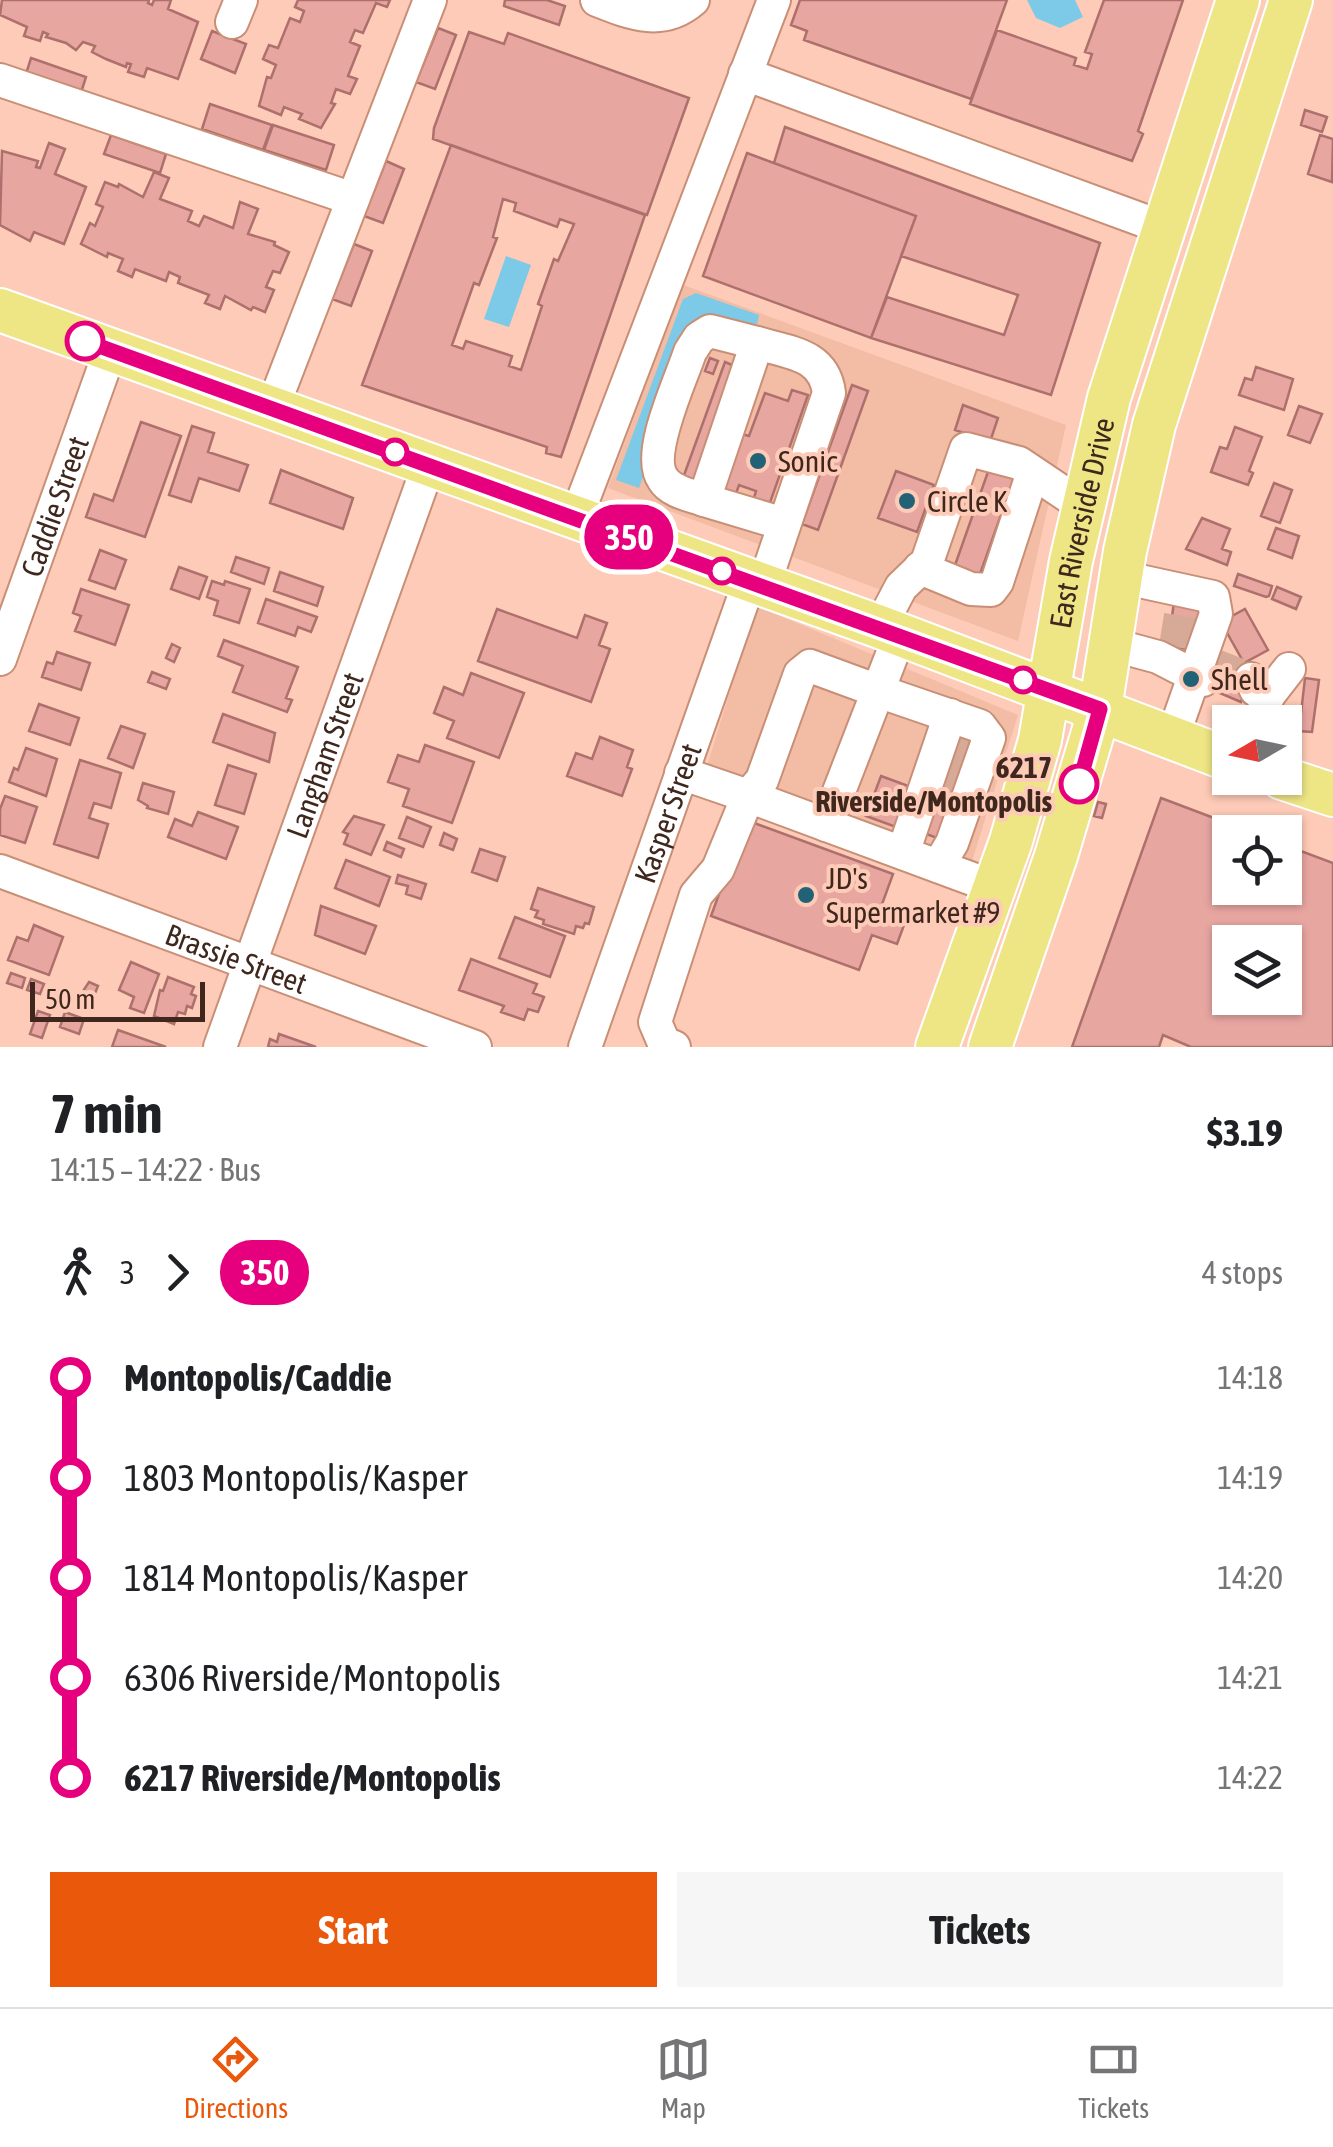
<!DOCTYPE html>
<html lang="en">
<head>
<meta charset="utf-8">
<style>
	:root { --surface:#fff; --page:#f6f6f6; --text:#202124; --muted:#757577; --line:#e0e0e0; --accent:#ea580c }
	body { margin:0; font-family:"Asap Condensed",sans-serif; background:var(--page); color:var(--text); height:100vh; display:flex; flex-direction:column; font-size:38px; white-space:nowrap }
	* { box-sizing:border-box; margin:0 }
	p { font-size:32px; color:var(--muted) }
	.icon { flex:none; width:55px; height:55px; fill:none; stroke:currentColor; stroke-width:2; stroke-linecap:round; stroke-linejoin:round }
	.map { position:relative; height:1047px; overflow:hidden }
	.panel { display:flex; flex-direction:column; background:var(--surface); flex:1 }
	.panel>* { flex:none }
	.badge { padding:0 20px; border-radius:32px; font-size:35px; line-height:65px }
	.needle { width:65px; rotate:261deg }
	.tools { position:absolute; left:1212px; top:705px; display:grid; gap:20px }
	.tools a { display:grid; place-items:center; width:90px; height:90px; border-radius:0px; background:var(--surface); box-shadow:0 2px 8px #0004; font-size:50px }
	.scale { position:absolute; left:30px; bottom:25px; width:175px; box-sizing:border-box; padding-left:10px; border:5px solid #3f271d; border-top:0; font-size:28px; line-height:35px; white-space:nowrap; color:#3f271d; -webkit-text-stroke:8px #fdcbb7; paint-order:stroke }
	.map>.badge { position:absolute; translate:-50% -50%; box-shadow:0 0 0 5px #fff }
	.legs { display:flex; align-items:center; gap:15px; height:110px; padding:0 50px; font-size:32px }
	.legs p { margin-inline-start:auto }
	.overview { display:flex; align-items:center; justify-content:space-between; height:170px; padding:0 50px }
	h1 { font-size:55px; font-weight:700; line-height:75px }
	.cta { display:flex; gap:20px; margin-top:auto; padding:20px 50px }
	.cta a { flex:1; height:115px; border-radius:0px; background:var(--accent); color:#fff; font-size:40px; font-weight:700; line-height:115px; text-align:center }
	.cta a+a { background:var(--page); color:var(--text) }
	ul { padding:0 50px; list-style:none }
	li { display:flex; align-items:center; gap:35px; height:100px; font-size:38px }
	li i { display:grid; place-items:center; width:15px; height:100%; margin:0 12px; background:currentColor }
	li i::after { content:''; width:25px; height:25px; margin:-12px; border:8px solid; border-radius:50%; background:var(--surface) }
	li p { margin-inline-start:auto }
	li:first-child i { background:linear-gradient(#0000 50%,currentColor 0) }
	li:last-child i { background:linear-gradient(currentColor 50%,#0000 0) }
	.tab-bar { display:flex; justify-content:space-around; align-items:center; height:140px; border-top:2px solid var(--line); background:var(--surface); font-size:28px; color:var(--muted) }
	.tab-bar a { display:grid; justify-items:center; gap:5px }
	.tab-bar .active { color:var(--accent) }
	.map>svg:first-child { display:block }
	.built { fill:#f2bca5 }
	.water { fill:#7ccae7 }
	.building { fill:#e8a6a1; stroke:#ad706c; stroke-width:2.5; fill-rule:evenodd }
	.lines { fill:none; stroke-linecap:round; stroke-linejoin:round }
	.minor-tunnel { stroke:#d7aa98; stroke-width:32; stroke-dasharray:32 16; stroke-linecap:butt }
	.minor-casing { stroke:#c98f76; stroke-width:36 }
	.major-casing { stroke:#fff; stroke-width:46 }
	.minor { stroke:#fff; stroke-width:32 }
	.major { stroke:#eee585; stroke-width:42 }
	.line-1-casing { stroke:#fff; stroke-width:22 }
	.line-1 { stroke:#e6007e; stroke-width:15 }
	.stop-1-dot { fill:#fff; stroke:#e6007e; stroke-width:5 }
	.poi-dot { fill:#226277; stroke:#fdcbb7; stroke-width:4 }
	.labels { text-anchor:middle; dominant-baseline:central; stroke-width:8; stroke-linejoin:round; paint-order:stroke }
	.poi-label { font-size:30px; fill:#3f271d; stroke:#fdcbb7; text-anchor:start }
	.street-label { font-size:30px; fill:#3f271d; stroke:#fdcbb7 }
	.stop-label { font-size:30px; font-weight:bold; fill:#3f271d; stroke:#fdcbb7; text-anchor:end }
</style>
</head>
<body>
<div class="map">
<svg width="1333" height="1047" viewBox="0 0 1333 1047">
	<rect width="100%" height="100%" fill="#fdcbb7"/>
	<path class="built" d="M683,285L1066,425L1018,641L608,488Z
		M756,606L1018,715L971,864L701,786Z"/>
	<path class="water" d="M1027,0H1075L1083,17L1060,28L1036,18Z
		M506,256L531,265L509,327L484,319Z
		M696,293L759,315L757,324L699,319L639,488L616,480L683,299Z"/>
	<path class="building" d="M2,0H149L148,3L152,5L154,0H171L168,9L198,22L178,79L147,68L144,77L128,72L131,64L127,63L126,67L106,59L92,52L95,46L83,42L76,50L66,43L46,37L48,34L43,32L40,41L24,36L27,27L0,15Z
		M298,0H390L387,7L376,3L363,33L355,30L350,42L360,46L348,76L357,79L350,94L336,89L331,103L335,104L321,128L299,119L302,114L284,107L281,115L259,106L267,77L271,78L276,65L263,59L269,45L278,48L290,18L300,22L304,11L295,7Z
		M505,0H547L565,6L559,25L504,6Z
		M800,0H1007L971,99L804,40L807,31L791,25Z
		M1104,0H1183L1138,131L1143,134L1132,161L970,104L997,30L1076,58L1074,65L1087,69L1092,54L1085,52Z
		M438,28L456,35L435,89L416,82Z
		M212,31L246,44L235,73L201,59Z
		M469,32L504,44L508,33L689,98L647,215L433,139L434,128Z
		M31,58L86,77L80,96L25,77Z
		M210,104L272,125L263,150L202,129Z
		M1305,110L1327,117L1322,132L1301,125Z
		M273,125L334,145L326,170L264,150Z
		M785,127L1100,243L1051,395L871,338L887,297L1004,335L1018,295L901,256L916,216L774,163Z
		M111,135L166,154L160,173L104,154Z
		M1320,135L1333,139L1332,182L1308,174Z
		M49,143L65,149L55,174L86,187L64,244L34,232L30,241L0,225L2,151L38,161L36,167L40,168Z
		M451,145L645,215L561,457L546,453L547,447L362,385ZM503,199L516,203L514,211L557,227L560,219L574,224L558,261L554,259L538,304L542,306L521,370L509,366L512,356L466,341L463,349L452,345L474,283L479,285L497,238L493,237Z
		M747,153L916,216L871,338L703,276Z
		M386,161L404,169L383,223L364,216Z
		M154,172L169,178L160,199L192,211L188,221L199,226L204,216L233,228L240,202L258,209L248,234L275,242L274,245L289,252L280,273L273,271L266,287L274,290L265,312L253,307L251,310L225,296L220,309L205,303L209,295L178,283L180,277L169,272L166,281L135,269L132,277L118,271L123,259L108,253L107,257L81,244L90,223L95,226L103,207L96,204L105,182L118,187L119,184L143,197Z
		M354,244L372,251L351,306L332,299Z
		M710,358L718,361L713,374L705,371Z
		M725,362L739,368L698,483L683,478Z
		M1256,367L1293,379L1284,410L1239,395L1245,378L1252,380Z
		M852,385L868,391L818,530L802,524Z
		M792,390L808,395L767,511L752,505L756,491L739,485L734,499L721,494L742,434L749,436L765,393L788,401Z
		M963,405L998,418L990,442L955,430Z
		M1299,406L1322,414L1310,443L1288,435Z
		M141,422L181,436L145,537L86,517L94,494L113,501Z
		M192,426L214,433L208,452L248,465L239,491L199,478L191,502L169,495Z
		M1235,427L1262,437L1249,471L1253,473L1248,485L1211,472L1220,447L1227,449Z
		M989,469L1014,478L979,577L954,568Z
		M281,470L353,498L343,529L270,503Z
		M896,471L934,485L917,532L878,518Z
		M1274,483L1292,490L1280,523L1261,516Z
		M1202,518L1230,529L1222,549L1231,552L1227,565L1186,549Z
		M1276,528L1299,536L1292,558L1268,549Z
		M100,550L126,560L115,589L89,580Z
		M236,557L269,568L264,584L231,572Z
		M179,567L207,577L199,599L171,589Z
		M280,572L323,587L317,606L274,591Z
		M1238,574L1272,586L1269,596L1266,597L1234,586Z
		M212,581L224,585L225,581L250,589L239,623L214,615L218,601L207,597Z
		M1277,587L1301,597L1296,609L1272,599Z
		M81,589L129,605L115,645L75,631L81,616L73,613Z
		M266,599L317,617L311,632L298,627L295,636L258,623Z
		M1174,602L1207,606L1200,651L1168,646Z
		M497,609L577,638L585,615L607,623L599,645L610,649L591,702L478,661Z
		M1245,609L1268,650L1244,663L1221,622Z
		M224,640L298,667L286,698L292,700L287,712L233,692L243,666L218,656Z
		M172,644L180,648L174,662L166,658Z
		M57,652L90,663L81,690L42,677L47,662L53,664Z
		M1214,655L1253,672L1241,702L1201,685Z
		M152,672L170,679L166,689L148,682Z
		M471,673L524,693L499,758L447,738L454,721L434,713L444,687L463,695Z
		M1305,678L1319,680L1312,732L1299,731Z
		M39,704L79,718L70,745L29,731Z
		M223,714L275,733L269,762L213,742Z
		M960,724L984,733L945,841L921,832Z
		M121,726L145,734L133,768L108,758Z
		M600,737L633,750L627,767L632,769L622,796L567,776L576,753L592,759Z
		M425,745L474,762L452,823L403,806L409,789L388,782L398,755L419,762Z
		M26,748L57,759L46,796L9,782L14,768L18,770Z
		M80,760L121,773L111,808L94,803L89,818L108,824L98,858L54,844Z
		M228,765L256,774L244,814L215,805Z
		M881,776L911,787L896,827L866,816Z
		M143,783L174,792L168,814L147,808L148,806L138,800Z
		M5,796L37,807L25,843L0,835V809Z
		M1161,798L1251,832H1230V888H1285V845L1333,863V1047H1191L1163,1035L1159,1047H1072ZM1230,942H1285V998H1230Z
		M1098,802L1106,804L1102,818L1094,816Z
		M198,812L238,827L226,859L168,837L175,819L192,826Z
		M354,816L384,825L371,855L344,844L348,834L343,832Z
		M407,817L431,827L423,847L399,838Z
		M746,820L893,874L881,907L907,917L897,944L872,935L859,970L711,916Z
		M444,833L457,839L453,850L440,845Z
		M387,842L404,849L401,857L384,850Z
		M480,849L505,857L497,881L472,872Z
		M346,860L390,877L379,906L335,888Z
		M398,875L426,884L421,899L406,894L408,886L396,883Z
		M538,888L594,907L589,924L585,923L583,928L576,926L574,934L543,924L544,920L535,917L538,911L531,909Z
		M321,906L376,926L365,954L315,935Z
		M515,917L565,936L550,977L499,958Z
		M34,925L63,937L49,975L8,960L17,937L28,941Z
		M471,959L537,984L533,993L544,997L538,1012L528,1009L524,1020L501,1012L504,1006L459,990Z
		M131,962L159,974L144,1013L130,1008L134,997L119,990Z
		M11,973L25,978L22,988L7,983Z
		M168,977L194,987L191,994L196,996L192,1008L187,1006L185,1014L178,1012L174,1024L154,1016L160,990L163,991Z
		M31,979L44,984L40,994L27,990Z
		M89,982L98,986L91,1003L79,997Z
		M38,1011L50,1015L42,1038L30,1034Z
		M65,1012L84,1019L79,1034L60,1027Z
		M118,1030L166,1047H112Z
		M279,1034L316,1047H268L270,1039L277,1042Z"/>
	<g class="lines">
		<path class="minor-tunnel" d="M1175,647L1182,603
			M1210,663L1251,679
			M951,749L975,757
			M941,776L965,784"/>
		<g class="minor-casing">
			<g id="minor">
				<path d="M597,0C630,13 662,27 693,0"/>
				<path d="M232,22L241,0"/>
				<path d="M745,74L1164,228"/>
				<path d="M0,80L353,199"/>
				<path d="M272,409L430,0"/>
				<path d="M704,500C690,495 671,492 663,479C645,454 681,380 690,352L699,338L710,331L757,343"/>
				<path d="M576,518L774,0"/>
				<path d="M920,568L971,589L991,590L997,582L1032,475"/>
				<path d="M1121,577L1213,597L1216,614L1172,739"/>
				<path d="M764,585L829,393C824,354 790,353 757,343L704,500L784,524"/>
				<path d="M880,627L901,587L927,562L966,449L1019,463L1083,506"/>
				<path d="M900,634L878,691L810,666L800,674L762,780L748,796L994,887"/>
				<path d="M1110,644L1158,657L1203,680"/>
				<path id="s1" d="M0,659L110,351"/>
				<path d="M1251,679L1256,690L1268,696L1260,722"/>
				<path d="M1268,696L1289,669"/>
				<path d="M826,825L878,691L980,726L989,738L952,843L938,866"/>
				<path d="M903,853L950,715"/>
				<path id="s2" d="M0,871L475,1047"/>
				<path id="s3" d="M220,1047L429,464"/>
				<path id="s4" d="M585,1047L750,580"/>
				<path d="M674,1047L664,1043L655,1022L696,895L718,869L748,796L681,773"/>
			</g>
		</g>
		<g class="major-casing">
			<g id="major">
				<path d="M0,310L880,627L1230,760"/>
				<path d="M1282,778L1333,795"/>
				<path id="s5" d="M937,1047L1011,841L1040,740L1071,561L1109,398L1238,0"/>
				<path d="M990,1047L1056,856L1100,709L1125,551L1154,425L1291,0"/>
			</g>
		</g>
		<use href="#minor" class="minor"/>
		<use href="#major" class="major"/>
	</g>
	<g class="lines">
		<g class="line-1-casing">
			<path id="line-1" d="M85,341L1100,709L1079,784"/>
		</g>
		<use href="#line-1" class="line-1"/>
	</g>
	<g class="stop-1-dot">
		<circle cx="85" cy="341" r="18"/>
		<circle cx="395" cy="452" r="12"/>
		<circle cx="722" cy="571" r="12"/>
		<circle cx="1023" cy="680" r="12"/>
		<circle cx="1079" cy="784" r="18"/>
	</g>
	<g class="poi-dot">
		<circle cx="758" cy="461" r="10"/>
		<circle cx="907" cy="501" r="10"/>
		<circle cx="1191" cy="679" r="10"/>
		<circle cx="806" cy="895" r="10"/>
	</g>
	<g class="labels">
		<g class="poi-label">
			<text x="778" y="461">Sonic</text>
			<text x="927" y="501">Circle K</text>
			<text x="1211" y="679">Shell</text>
			<text x="826" y="878">JD's<tspan x="826" dy="34">Supermarket #9</tspan></text>
		</g>
		<g class="street-label">
			<text stroke="none"><textPath href="#s1" startOffset="162">Caddie Street</textPath></text>
			<text stroke="none"><textPath href="#s5" startOffset="545">East Riverside Drive</textPath></text>
			<text stroke="none"><textPath href="#s3" startOffset="310">Langham Street</textPath></text>
			<text stroke="none"><textPath href="#s4" startOffset="248">Kasper Street</textPath></text>
			<text stroke="none"><textPath href="#s2" startOffset="252">Brassie Street</textPath></text>
		</g>
		<g class="stop-label">
			<text x="1052" y="767">6217<tspan x="1052" dy="34">Riverside/Montopolis</tspan></text>
		</g>
	</g>
</svg>
<div class="tools">
<a><svg class="needle" viewBox="-14 -14 28 28"><path d="M0-13l5 13h-10z" fill="#e53935"/><path d="M0 13l5-13h-10z" fill="#757577"/></svg></a>
<a><svg class="icon" aria-label="locate" viewBox="0 0 24 24"><circle cx="12" cy="12" r="6"/><path d="M12 2v4M12 18v4M2 12h4M18 12h4"/></svg></a>
<a><svg class="icon" aria-label="layers" viewBox="0 0 24 24"><path d="M12 4l9 5-9 5-9-5zM3 14l9 5 9-5"/></svg></a>
</div>
<div class="scale">50 m</div>
<b class="badge" style="left:629px;top:537px;background:#e6007e;color:#fff">350</b>
</div>
<section class="panel">
<div class="overview"><div><h1>7 min</h1><p>14:15 – 14:22 · Bus</p></div><b>$3.19</b></div>
<div class="legs"><svg class="icon" aria-label="walk" viewBox="0 0 24 24"><circle cx="13" cy="4" r="2"/><path d="M13 8l-2 6 4 7M11 14l-3 7M7 12l3-4h3l4 4"/></svg>3<svg class="icon" aria-label="forward" viewBox="0 0 24 24"><path d="M9 5l7 7-7 7"/></svg><b class="badge" style="background:#e6007e;color:#fff">350</b><p>4 stops</p></div>
<ul>
<li><i style="color:#e6007e"></i><b>Montopolis/Caddie</b><p>14:18</p></li>
<li><i style="color:#e6007e"></i><span>1803 Montopolis/Kasper</span><p>14:19</p></li>
<li><i style="color:#e6007e"></i><span>1814 Montopolis/Kasper</span><p>14:20</p></li>
<li><i style="color:#e6007e"></i><span>6306 Riverside/Montopolis</span><p>14:21</p></li>
<li><i style="color:#e6007e"></i><b>6217 Riverside/Montopolis</b><p>14:22</p></li>
</ul>
<div class="cta"><a>Start</a><a>Tickets</a></div>
</section>
<nav class="tab-bar">
<a class="active"><svg class="icon" aria-label="directions" viewBox="0 0 24 24"><path d="M12 3l9 9-9 9-9-9zM9 14v-3h6M13 9l2 2-2 2"/></svg>Directions</a>
<a><svg class="icon" aria-label="map" viewBox="0 0 24 24"><path d="M3 6l6-2 6 2 6-2v14l-6 2-6-2-6 2zM9 4v14M15 6v14"/></svg>Map</a>
<a><svg class="icon" aria-label="tickets" viewBox="0 0 24 24"><path d="M3 7h18v10H3zM15 7v10"/></svg>Tickets</a>
</nav>
</body>
</html>
